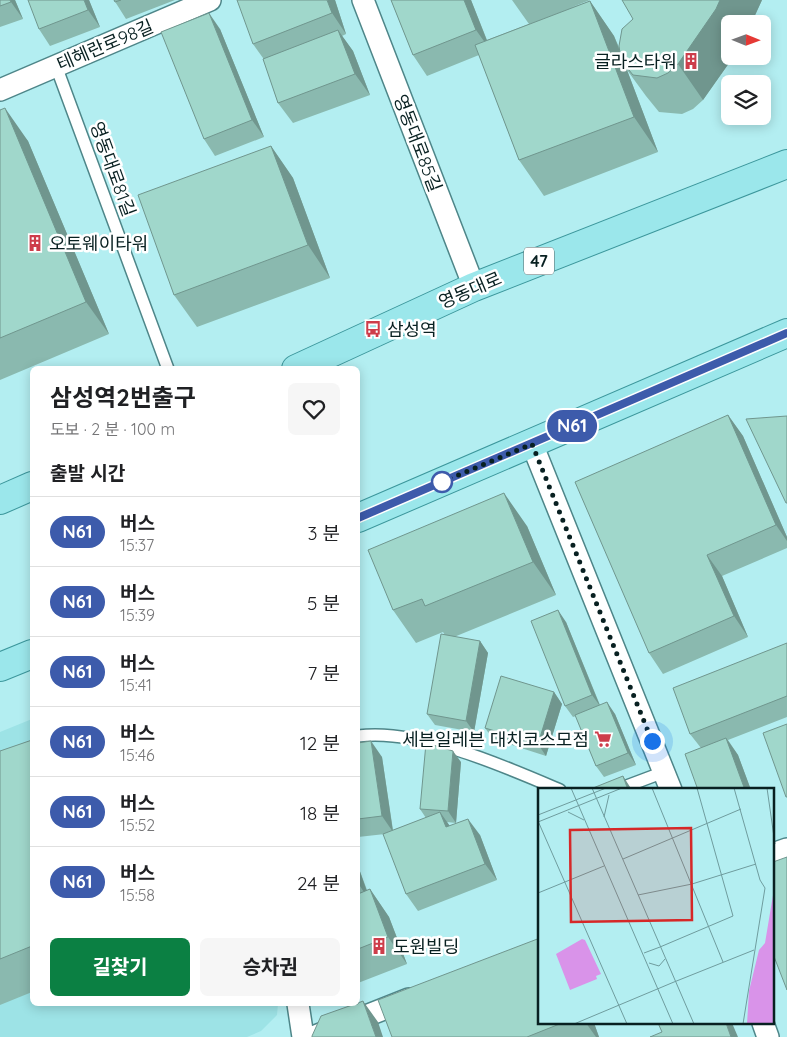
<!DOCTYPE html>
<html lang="ko">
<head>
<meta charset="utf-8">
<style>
	:root { --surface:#fff; --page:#f6f6f6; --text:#202124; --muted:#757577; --line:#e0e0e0; --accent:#0b8043 }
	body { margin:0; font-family:Quicksand,"Noto Sans KR",sans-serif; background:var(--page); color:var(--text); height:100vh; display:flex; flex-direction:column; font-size:19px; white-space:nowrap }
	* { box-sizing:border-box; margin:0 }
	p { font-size:16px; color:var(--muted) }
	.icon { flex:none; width:28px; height:28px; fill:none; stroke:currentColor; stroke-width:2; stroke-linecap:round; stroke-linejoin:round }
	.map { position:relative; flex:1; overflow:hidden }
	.drawer { position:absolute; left:30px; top:366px; width:330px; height:640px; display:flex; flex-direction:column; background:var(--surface); border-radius:8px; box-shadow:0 2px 12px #0003 }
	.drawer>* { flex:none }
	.badge { padding:0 10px; border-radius:16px; font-size:18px; line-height:32px }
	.needle { width:32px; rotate:91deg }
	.controls { position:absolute; left:721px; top:15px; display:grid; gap:10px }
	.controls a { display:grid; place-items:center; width:50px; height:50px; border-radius:8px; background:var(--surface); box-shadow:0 2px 12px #0003; font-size:25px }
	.you { position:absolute; width:25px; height:25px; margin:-12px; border:4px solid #fff; border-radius:50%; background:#1a73e8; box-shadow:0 0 0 8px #1a73e833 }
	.map>.badge { position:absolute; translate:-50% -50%; box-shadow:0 0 0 2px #fff }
	h2 { padding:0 20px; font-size:19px; line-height:45px }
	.round { display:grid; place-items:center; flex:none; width:52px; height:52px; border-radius:8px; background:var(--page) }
	.overview { display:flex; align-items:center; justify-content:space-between; height:85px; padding:0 20px }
	h1 { font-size:24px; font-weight:700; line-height:38px }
	.primary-button { display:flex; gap:10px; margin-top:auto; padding:10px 20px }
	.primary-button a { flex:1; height:58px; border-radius:8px; background:var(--accent); color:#fff; font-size:20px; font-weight:700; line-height:58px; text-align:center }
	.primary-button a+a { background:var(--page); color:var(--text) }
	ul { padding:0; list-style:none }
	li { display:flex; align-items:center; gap:15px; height:70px; padding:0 20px; border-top:1px solid var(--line) }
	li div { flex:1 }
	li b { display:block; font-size:19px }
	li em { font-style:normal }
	li .badge { min-width:55px; font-weight:700; text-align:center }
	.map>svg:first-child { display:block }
	.built { fill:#9de3e6 }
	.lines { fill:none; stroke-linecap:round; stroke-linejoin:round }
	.lane-casing { stroke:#4e8689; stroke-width:14 }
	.street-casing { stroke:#4e8689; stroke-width:24 }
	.primary-casing { stroke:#3c979c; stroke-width:30 }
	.lane { stroke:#fff; stroke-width:11 }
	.street { stroke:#fff; stroke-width:21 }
	.primary { stroke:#9be7eb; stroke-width:28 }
	.wall { fill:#8ab9af }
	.shaded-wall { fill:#70968e }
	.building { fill:#a0d7cb; stroke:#70968e }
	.line-casing { stroke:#fff; stroke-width:11 }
	.line { stroke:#3d5bab; stroke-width:8 }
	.walk { stroke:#082021; stroke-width:5; stroke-dasharray:0 9 }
	.stop-dot { fill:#fff; stroke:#3d5bab; stroke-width:2.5 }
	.labels { text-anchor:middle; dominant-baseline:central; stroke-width:5; stroke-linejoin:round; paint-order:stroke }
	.shield { fill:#fff; stroke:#526364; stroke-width:1 }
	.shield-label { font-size:16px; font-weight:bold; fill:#082021 }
	.street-label { font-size:18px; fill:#082021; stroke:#fff }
	.poi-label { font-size:18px; fill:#082021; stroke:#fff; text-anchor:start }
	.inset-road { fill:none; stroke:#6f9c9e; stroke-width:1 }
	.view { fill:#d62828; fill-opacity:0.15; stroke:#d62828; stroke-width:2.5 }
	.inset-edge { fill:none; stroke:#082021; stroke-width:2.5 }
</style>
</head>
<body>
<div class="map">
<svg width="787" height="1037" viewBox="0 0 787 1037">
	<rect width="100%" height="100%" fill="#b3eef1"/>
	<path class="built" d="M32,719V1004H278L277,1015L261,1031L247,1037H0V732Z"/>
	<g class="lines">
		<g class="lane-casing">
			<path id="lane" d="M56,66L168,369
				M358,736C418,728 504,766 560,790
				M616,790L664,772"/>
		</g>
		<g class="street-casing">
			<path id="street" d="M363,0L474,287
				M0,90L210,0
				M532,444L671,790
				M773,854L787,849
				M298,1004L303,1037
				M763,1023L768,1037
				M313,1037L409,999"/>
		</g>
		<g class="primary-casing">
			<path id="primary" d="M296,369L474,287L787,164
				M0,500L32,486
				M358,518L787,333
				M0,667L32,654"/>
		</g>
		<use href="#lane" class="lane"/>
		<use href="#street" class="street"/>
		<use href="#primary" class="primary"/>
	</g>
	<path class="wall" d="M0,0H15L23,19L0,27Z
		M89,0L100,27L50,46L39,29Z
		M114,0H175L126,19Z
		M335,0L346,34L342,36L353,51L370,95L293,123L278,103L263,58L253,44Z
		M391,0H471L487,40L529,24L512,0H590L570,8L590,1L614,36L619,47L762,0L751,24H730V56H734L703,100L693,109L682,114L659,112L646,96L627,70L658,152L544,196L519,160L479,55L427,76L413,55Z
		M220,29L264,137L215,156L204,139Z
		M0,110L28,141L109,334L0,380Z
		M271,146L293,178L330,278L197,327L174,295Z
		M728,415L743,436L787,537V548L722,576L748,637L663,674L649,653Z
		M527,526L556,595L454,637L480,641L488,653L474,732L435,725L427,714L445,635L443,632L416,643L393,610Z
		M566,622L600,705L615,714L636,765L604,777L596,766L576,716L573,717L565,706Z
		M787,643V717L728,740L738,755L751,790H698L701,748L690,734Z
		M554,692L562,704L546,756L493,739L485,728Z
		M32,740V992L0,1005V751Z
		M358,743L382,757L393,830L426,818L420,809L461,762L456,823L447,822L449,826L480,835L497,880L418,911L406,894L385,834L358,837Z
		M358,866L367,890L370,889L389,917L407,964L358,983Z
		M540,1023H594L599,1037H392Z"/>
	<path class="shaded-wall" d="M10,0H15L23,19L11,2Z
		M84,0H89L100,27L88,10Z
		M327,0H335L346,34L332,13Z
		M464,0H471L491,51L476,30Z
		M720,0H762L751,24H730V56H734L703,100L678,64Z
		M590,1L614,36L626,67L621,60L627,70L658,152L634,117Z
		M209,13L220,29L264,137L252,120Z
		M338,30L353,51L370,95L355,74Z
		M5,108L28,141L109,334L86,302Z
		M271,146L293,178L330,278L308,245Z
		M728,415L743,436L787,537V541L776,525Z
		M504,493L527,526L556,595L533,562Z
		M707,555L722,576L748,637L734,616Z
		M558,610L566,622L600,706L592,695Z
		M480,641L488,653L474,732L466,721Z
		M554,692L562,704L546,756L538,744Z
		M607,702L615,714L636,765L628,753Z
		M726,738L738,755L751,790H745Z
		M371,741L382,757L393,832L382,816Z
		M453,751L461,762L456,823L448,811Z
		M623,776L632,790H628Z
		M440,812L452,829L446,827Z
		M468,819L480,835L497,880L485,864Z
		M358,866L371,903L360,886L358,880Z
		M370,889L389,917L407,964L388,937Z
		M363,1001L378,1022L383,1037H376Z
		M586,1023H594L599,1037H596Z
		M726,1023H732L738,1037H731Z"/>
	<path class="building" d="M0,0H10L11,2L0,6Z
		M28,0H84L88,10L39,29Z
		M114,0H121L115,2Z
		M237,0H327L332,13L253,44Z
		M391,0H464L476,30L413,55Z
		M622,0H720L716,9L678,64L668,73L657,78L633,75L621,60L619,46L622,29L633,19Z
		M590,1L634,117L519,160L475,45Z
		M209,13L252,120L204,139L161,32Z
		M338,30L355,74L278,103L263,59Z
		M5,108L86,302L0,338V110Z
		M271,146L308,245L174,295L138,195Z
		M728,415L776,525L707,555L734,616L649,653L575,482Z
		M787,416V503H786L746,419Z
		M504,493L533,562L425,606L422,599L393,610L368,550Z
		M558,610L592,695L565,706L531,621Z
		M441,634L480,641L466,721L427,714Z
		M787,643V696L690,734L673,688Z
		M501,676L554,692L538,744L485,728Z
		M607,702L628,753L596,766L575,715Z
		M787,724V797H786L763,733Z
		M726,738L745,790H698L685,754Z
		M32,740V946L0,959V751Z
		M371,741L382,816L358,819V743Z
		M426,743L453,751L448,811L420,809Z
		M623,776L628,790H588Z
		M440,812L446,827L468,819L485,864L406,894L383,834Z
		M787,857V990L773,954V862Z
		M358,880L360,886L358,887Z
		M370,889L388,937L358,949V894Z
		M540,938V1023H562L527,1037H392L378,1000Z
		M363,1001L376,1037H312V1036L321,1016L355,1004H358V1003Z
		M658,1023H726L731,1037H650L662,1032Z"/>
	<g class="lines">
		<g class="line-casing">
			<path id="line" d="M358,518L787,333"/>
		</g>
		<use href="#line" class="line"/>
		<path class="walk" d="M442,482L532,444L652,741"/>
	</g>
	<defs>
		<g id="building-bare" transform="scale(1.35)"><path d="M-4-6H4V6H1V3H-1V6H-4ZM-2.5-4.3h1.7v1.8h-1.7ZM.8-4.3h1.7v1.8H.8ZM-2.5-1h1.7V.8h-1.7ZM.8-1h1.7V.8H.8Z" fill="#cd3d4a" stroke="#fff" stroke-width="2.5" paint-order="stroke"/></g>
		<g id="bus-bare" transform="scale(1.35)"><path d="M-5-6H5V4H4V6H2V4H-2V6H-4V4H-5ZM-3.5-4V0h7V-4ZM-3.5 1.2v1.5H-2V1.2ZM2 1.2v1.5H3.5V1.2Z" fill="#cd3d4a" stroke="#fff" stroke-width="2.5" paint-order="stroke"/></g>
		<g id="supermarket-bare" transform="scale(1.35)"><path d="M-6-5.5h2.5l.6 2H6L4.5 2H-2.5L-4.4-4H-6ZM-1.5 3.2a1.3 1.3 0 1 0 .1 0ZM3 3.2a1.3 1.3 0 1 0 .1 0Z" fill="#cd3d4a" stroke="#fff" stroke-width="2.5" paint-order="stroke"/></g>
	</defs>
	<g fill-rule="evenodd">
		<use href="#building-bare" x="691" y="61"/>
		<use href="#building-bare" x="35" y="243"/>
		<use href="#bus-bare" x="373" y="329"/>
		<use href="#supermarket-bare" x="603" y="739"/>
		<use href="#building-bare" x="379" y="946"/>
	</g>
	<circle class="stop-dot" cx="442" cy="482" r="10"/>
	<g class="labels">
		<rect class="shield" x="524" y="247.5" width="30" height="27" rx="4"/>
		<g class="shield-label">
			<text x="539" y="261">47</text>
		</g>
		<g class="street-label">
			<text transform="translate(105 45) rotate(-23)">테헤란로98길</text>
			<text transform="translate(418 143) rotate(69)">영동대로85길</text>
			<text transform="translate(113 169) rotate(70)">영동대로81길</text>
			<text transform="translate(470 290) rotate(-23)">영동대로</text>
		</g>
		<g class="poi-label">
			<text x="677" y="61" text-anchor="end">글라스타워</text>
			<text x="49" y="243">오토웨이타워</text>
			<text x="387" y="329">삼성역</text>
			<text x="589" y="739" text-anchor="end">세븐일레븐 대치코스모점</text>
			<text x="393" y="946">도원빌딩</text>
		</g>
	</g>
	<g transform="translate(538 788)">
		<rect width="236" height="236" fill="#b3eef1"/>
		<path d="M236,101V236H209L211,203L221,162L227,155Z" fill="#d993e9"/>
		<path d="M44,151L47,152L63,186L58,188L59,191L32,202L18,166Z" fill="#d993e9"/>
		<path class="inset-road" d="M33,0L135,236M54,0L156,236M114,0L185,174M196,0L222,92L227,100M229,0L237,56M30,24L46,32M0,27L68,0M66,29L71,7M0,33L89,236M0,34L84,0M85,71L203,21M0,105L66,78M100,107L154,96L218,76M122,159L195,128L159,0M106,165L122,159M111,175L121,178L127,171M136,194L216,162M36,236L136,194M205,236L227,100"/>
		<path class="view" d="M153,40L154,132L33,134L32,42Z"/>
		<rect width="236" height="236" class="inset-edge"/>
	</g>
</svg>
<div class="controls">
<a><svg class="needle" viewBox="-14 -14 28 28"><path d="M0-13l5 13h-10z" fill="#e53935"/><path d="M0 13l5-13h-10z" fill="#757577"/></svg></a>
<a><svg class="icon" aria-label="layers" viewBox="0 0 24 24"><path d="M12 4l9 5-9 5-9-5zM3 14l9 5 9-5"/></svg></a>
</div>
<div class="you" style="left:652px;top:741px"></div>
<b class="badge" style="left:572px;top:426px;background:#3d5bab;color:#fff">N61</b>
<section class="drawer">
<div class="overview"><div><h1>삼성역2번출구</h1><p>도보 · 2 분 · 100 m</p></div><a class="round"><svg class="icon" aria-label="heart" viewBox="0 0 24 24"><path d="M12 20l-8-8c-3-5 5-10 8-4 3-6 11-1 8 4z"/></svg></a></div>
<h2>출발 시간</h2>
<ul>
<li><span class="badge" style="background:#3d5bab;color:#fff">N61</span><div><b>버스</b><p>15:37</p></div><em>3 분</em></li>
<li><span class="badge" style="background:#3d5bab;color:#fff">N61</span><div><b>버스</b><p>15:39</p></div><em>5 분</em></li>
<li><span class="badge" style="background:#3d5bab;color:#fff">N61</span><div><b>버스</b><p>15:41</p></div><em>7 분</em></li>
<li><span class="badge" style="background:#3d5bab;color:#fff">N61</span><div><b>버스</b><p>15:46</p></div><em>12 분</em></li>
<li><span class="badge" style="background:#3d5bab;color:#fff">N61</span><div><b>버스</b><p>15:52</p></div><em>18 분</em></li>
<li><span class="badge" style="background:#3d5bab;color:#fff">N61</span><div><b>버스</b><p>15:58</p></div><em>24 분</em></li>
</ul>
<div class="primary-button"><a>길찾기</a><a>승차권</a></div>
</section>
</div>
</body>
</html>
